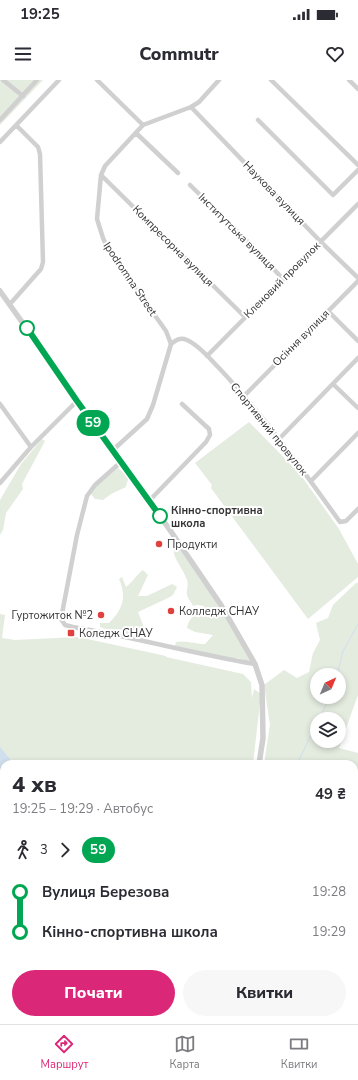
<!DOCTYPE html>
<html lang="uk">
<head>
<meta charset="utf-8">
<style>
	:root { --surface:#fff; --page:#f7f7f7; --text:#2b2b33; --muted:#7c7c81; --line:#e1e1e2; --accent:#db2777 }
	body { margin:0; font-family:"Nunito Sans",sans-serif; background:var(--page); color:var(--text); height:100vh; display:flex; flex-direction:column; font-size:15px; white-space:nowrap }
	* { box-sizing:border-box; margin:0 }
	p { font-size:13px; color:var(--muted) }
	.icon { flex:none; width:22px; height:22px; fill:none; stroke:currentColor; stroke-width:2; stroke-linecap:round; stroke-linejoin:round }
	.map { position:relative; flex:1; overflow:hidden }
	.details { position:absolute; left:0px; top:680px; width:358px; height:264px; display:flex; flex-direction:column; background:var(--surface); border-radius:12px 12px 0 0; box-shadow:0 2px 6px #0003 }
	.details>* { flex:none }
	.badge { padding:0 8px; border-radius:13px; font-size:14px; line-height:26px }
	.needle { width:26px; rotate:44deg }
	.fabs { position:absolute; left:310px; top:588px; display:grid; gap:8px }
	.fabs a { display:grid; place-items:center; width:36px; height:36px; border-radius:50%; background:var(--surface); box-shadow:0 2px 6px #0003; font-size:20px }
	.map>.badge { position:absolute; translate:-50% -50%; box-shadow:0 0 0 2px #fff }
	.legs { display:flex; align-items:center; gap:6px; height:44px; padding:0 12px; font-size:13px }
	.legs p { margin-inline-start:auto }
	.summary { display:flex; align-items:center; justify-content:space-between; height:68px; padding:0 12px }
	h1 { font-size:22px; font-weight:800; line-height:30px }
	.primary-button { display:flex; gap:8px; margin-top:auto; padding:8px 12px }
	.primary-button a { flex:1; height:46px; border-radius:24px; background:var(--accent); color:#fff; font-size:16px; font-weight:800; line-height:46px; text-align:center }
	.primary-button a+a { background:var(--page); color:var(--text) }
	ul { padding:0 12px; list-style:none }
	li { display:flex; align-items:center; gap:14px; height:40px; font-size:15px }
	li i { display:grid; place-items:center; width:6px; height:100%; margin:0 5px; background:currentColor }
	li i::after { content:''; width:10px; height:10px; margin:-5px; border:3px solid; border-radius:50%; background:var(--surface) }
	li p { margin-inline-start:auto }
	li:first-child i { background:linear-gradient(#0000 50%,currentColor 0) }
	li:last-child i { background:linear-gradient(currentColor 50%,#0000 0) }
	.status { display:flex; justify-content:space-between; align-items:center; height:28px; padding:0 20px; background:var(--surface); direction:ltr }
	.status svg { height:11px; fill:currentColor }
	header { display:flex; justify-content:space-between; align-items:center; height:52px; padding:0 12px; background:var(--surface); font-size:18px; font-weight:800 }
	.dock { display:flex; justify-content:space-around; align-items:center; height:56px; border-top:1px solid var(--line); background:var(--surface); font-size:11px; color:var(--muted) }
	.dock a { display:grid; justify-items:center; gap:2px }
	.dock .selected { color:var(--accent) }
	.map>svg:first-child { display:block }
	.green { fill:#e4ebdf; fill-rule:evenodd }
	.water { fill:#cfdfed }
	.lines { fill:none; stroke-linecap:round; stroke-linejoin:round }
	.stream { stroke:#cfdfed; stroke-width:1 }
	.minor { stroke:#d0d0d0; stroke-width:4.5 }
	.tertiary { stroke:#d0d0d0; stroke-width:5.5 }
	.primary { stroke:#ababab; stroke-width:7 }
	.rail { stroke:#888; stroke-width:1; stroke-dasharray:4 3; stroke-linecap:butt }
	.line-1-casing { stroke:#fff; stroke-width:9 }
	.line-1 { stroke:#00a651; stroke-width:6 }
	.stop-1-dot { fill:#fff; stroke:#00a651; stroke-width:2 }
	.poi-dot { fill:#e0413e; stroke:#fff; stroke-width:1.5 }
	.labels { text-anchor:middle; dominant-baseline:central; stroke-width:4; stroke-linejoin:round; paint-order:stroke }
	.street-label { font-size:11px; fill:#333; stroke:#fff }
	.stop-label { font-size:11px; font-weight:bold; fill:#333; stroke:#fff; text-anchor:start }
	.poi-label { font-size:11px; fill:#333; stroke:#fff; text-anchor:start }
</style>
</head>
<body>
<div class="status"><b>19:25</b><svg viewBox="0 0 49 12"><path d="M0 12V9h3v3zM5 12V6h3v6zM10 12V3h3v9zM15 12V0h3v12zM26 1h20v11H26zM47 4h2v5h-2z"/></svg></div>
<header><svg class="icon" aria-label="menu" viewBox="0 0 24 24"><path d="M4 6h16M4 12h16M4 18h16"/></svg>Commutr<svg class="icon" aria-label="heart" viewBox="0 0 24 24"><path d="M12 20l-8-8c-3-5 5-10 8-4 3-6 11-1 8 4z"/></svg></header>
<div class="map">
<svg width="358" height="944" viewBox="0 0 358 944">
	<rect width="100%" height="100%" fill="#fff"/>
	<path class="green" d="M0,0H43L0,45Z
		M249,342L300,394L339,449L358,484V497L308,539L211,408L212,405L195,383Z
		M42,359L45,361L22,404L23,409L6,433L3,450L0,455V420L21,384Z
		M118,388L125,394L128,399L126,407L111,414L103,420L95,419L91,414L96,406Z
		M177,465L207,507L253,583L238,578H226L175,566L176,562C186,560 195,564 205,564L213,555L195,552L187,548C190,533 200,536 204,526L197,525L193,526C192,523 188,519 187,515C186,511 189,505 187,500C183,488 171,477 174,466Z
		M143,490L148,495L138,516H147L172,504L177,507L173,515L168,518L138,532L147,555C139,557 136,555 128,554C118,553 110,551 100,547V543H109C123,529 127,517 119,499L122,497L126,507C132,503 136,495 143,490Z
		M356,503H358V615L339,668L358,673V852L354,851V684H264L270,645L264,605L284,590L297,598L309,592L313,573L320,560L316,543L328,538L333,525ZM317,595H339V617H317ZM317,639H339V661H317Z
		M0,534L5,535L2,558L15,560L78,557L166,576V577L243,594L251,602L252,618L254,609L261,614L253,684H4V739L0,741Z
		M0,802H4V855L0,853Z
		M212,940H228V944H199L201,942Z"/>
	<path class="water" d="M0,667L14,684H4V702L0,706Z"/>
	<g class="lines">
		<path class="stream" d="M337,595L343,571L358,544
			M319,639L330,617
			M297,684L317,643
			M0,767L4,766"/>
		<path class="minor" d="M3,0L23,16
			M97,0L143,45
			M271,0L358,85
			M349,0L358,9
			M191,27L320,161L358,198
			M0,40L37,0
			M258,40L333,115L358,90
			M136,53L178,93
			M0,62L59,0
			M101,95L245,237
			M190,105L251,165L283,199
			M10,224L41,189L43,182L40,74L38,67L16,45
			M328,231L358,261
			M171,264C176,260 180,257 187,260C199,265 210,279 219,288C264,336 302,389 340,442L346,441L358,429
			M207,276L358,124
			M333,304L358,328
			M245,315L358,201
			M0,324L31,367
			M280,358L358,278
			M113,370L147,339L153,325L171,264L166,251L109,171L103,158L97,139L101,95L105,86L143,45L191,27L199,22L219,0
			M121,382L95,405L87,416L77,455L61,539L65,545L73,547C134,557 194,574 255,584
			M311,401L358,353
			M0,403L31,367L77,321
			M149,421L206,362L210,355L209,349L182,324"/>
		<path class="tertiary" d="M0,211L172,453L221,525L255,584L262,605L263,658L259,684"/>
		<path class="primary" d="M354,865H358
			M0,908L4,907"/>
		<path class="rail" d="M0,910L4,915
			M20,940L24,944"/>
	</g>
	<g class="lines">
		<g class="line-1-casing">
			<path id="line-1" d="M27,248L77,321L160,436"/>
		</g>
		<use href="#line-1" class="line-1"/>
	</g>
	<g class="stop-1-dot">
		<circle cx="27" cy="248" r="7"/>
		<circle cx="160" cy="436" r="7"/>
	</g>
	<g class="poi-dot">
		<circle cx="159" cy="464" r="4"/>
		<circle cx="171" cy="531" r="4"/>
		<circle cx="101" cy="535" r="4"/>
		<rect x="67" y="549" width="8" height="8" rx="2"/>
	</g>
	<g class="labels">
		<g class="street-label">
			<text transform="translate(274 113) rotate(46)">Наукова вулиця</text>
			<text transform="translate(237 152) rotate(45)">Інститутська вулиця</text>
			<text transform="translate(173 166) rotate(45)">Компресорна вулиця</text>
			<text transform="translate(130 199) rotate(56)">Ipodromna Street</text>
			<text transform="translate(282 200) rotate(-45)">Кленовий провулок</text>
			<text transform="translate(301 258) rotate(-45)">Осіння вулиця</text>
			<text transform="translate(269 349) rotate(51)">Спортивний провулок</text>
		</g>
		<g class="stop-label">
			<text x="171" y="430">Кінно-спортивна<tspan x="171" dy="13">школа</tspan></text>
		</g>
		<g class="poi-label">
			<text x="167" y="464">Продукти</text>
			<text x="179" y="531">Колледж СНАУ</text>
			<text x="93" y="535" text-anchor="end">Гуртожиток №2</text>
			<text x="79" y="553">Коледж СНАУ</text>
		</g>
	</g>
</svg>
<div class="fabs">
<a><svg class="needle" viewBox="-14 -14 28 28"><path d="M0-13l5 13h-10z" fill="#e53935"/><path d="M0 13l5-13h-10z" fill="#7c7c81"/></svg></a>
<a><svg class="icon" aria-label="layers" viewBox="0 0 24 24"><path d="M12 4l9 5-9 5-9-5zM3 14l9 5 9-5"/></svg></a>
</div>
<b class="badge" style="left:93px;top:343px;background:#00a651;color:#fff">59</b>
<section class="details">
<div class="summary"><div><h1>4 хв</h1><p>19:25 – 19:29 · Автобус</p></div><b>49 ₴</b></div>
<div class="legs"><svg class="icon" aria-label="walk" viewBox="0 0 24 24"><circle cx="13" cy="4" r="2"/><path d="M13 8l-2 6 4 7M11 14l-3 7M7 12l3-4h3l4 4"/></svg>3<svg class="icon" aria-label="forward" viewBox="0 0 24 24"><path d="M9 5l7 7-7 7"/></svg><b class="badge" style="background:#00a651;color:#fff">59</b></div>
<ul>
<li><i style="color:#00a651"></i><b>Вулиця Березова</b><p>19:28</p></li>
<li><i style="color:#00a651"></i><b>Кінно-спортивна школа</b><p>19:29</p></li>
</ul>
<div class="primary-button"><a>Почати</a><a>Квитки</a></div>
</section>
</div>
<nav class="dock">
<a class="selected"><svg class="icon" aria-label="directions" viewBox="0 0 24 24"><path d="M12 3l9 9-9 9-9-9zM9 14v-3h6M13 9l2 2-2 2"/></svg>Маршрут</a>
<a><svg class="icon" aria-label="map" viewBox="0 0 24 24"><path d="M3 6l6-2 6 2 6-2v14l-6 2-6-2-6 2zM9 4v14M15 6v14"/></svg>Карта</a>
<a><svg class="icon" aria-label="tickets" viewBox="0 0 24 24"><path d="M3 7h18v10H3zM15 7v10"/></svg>Квитки</a>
</nav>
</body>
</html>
